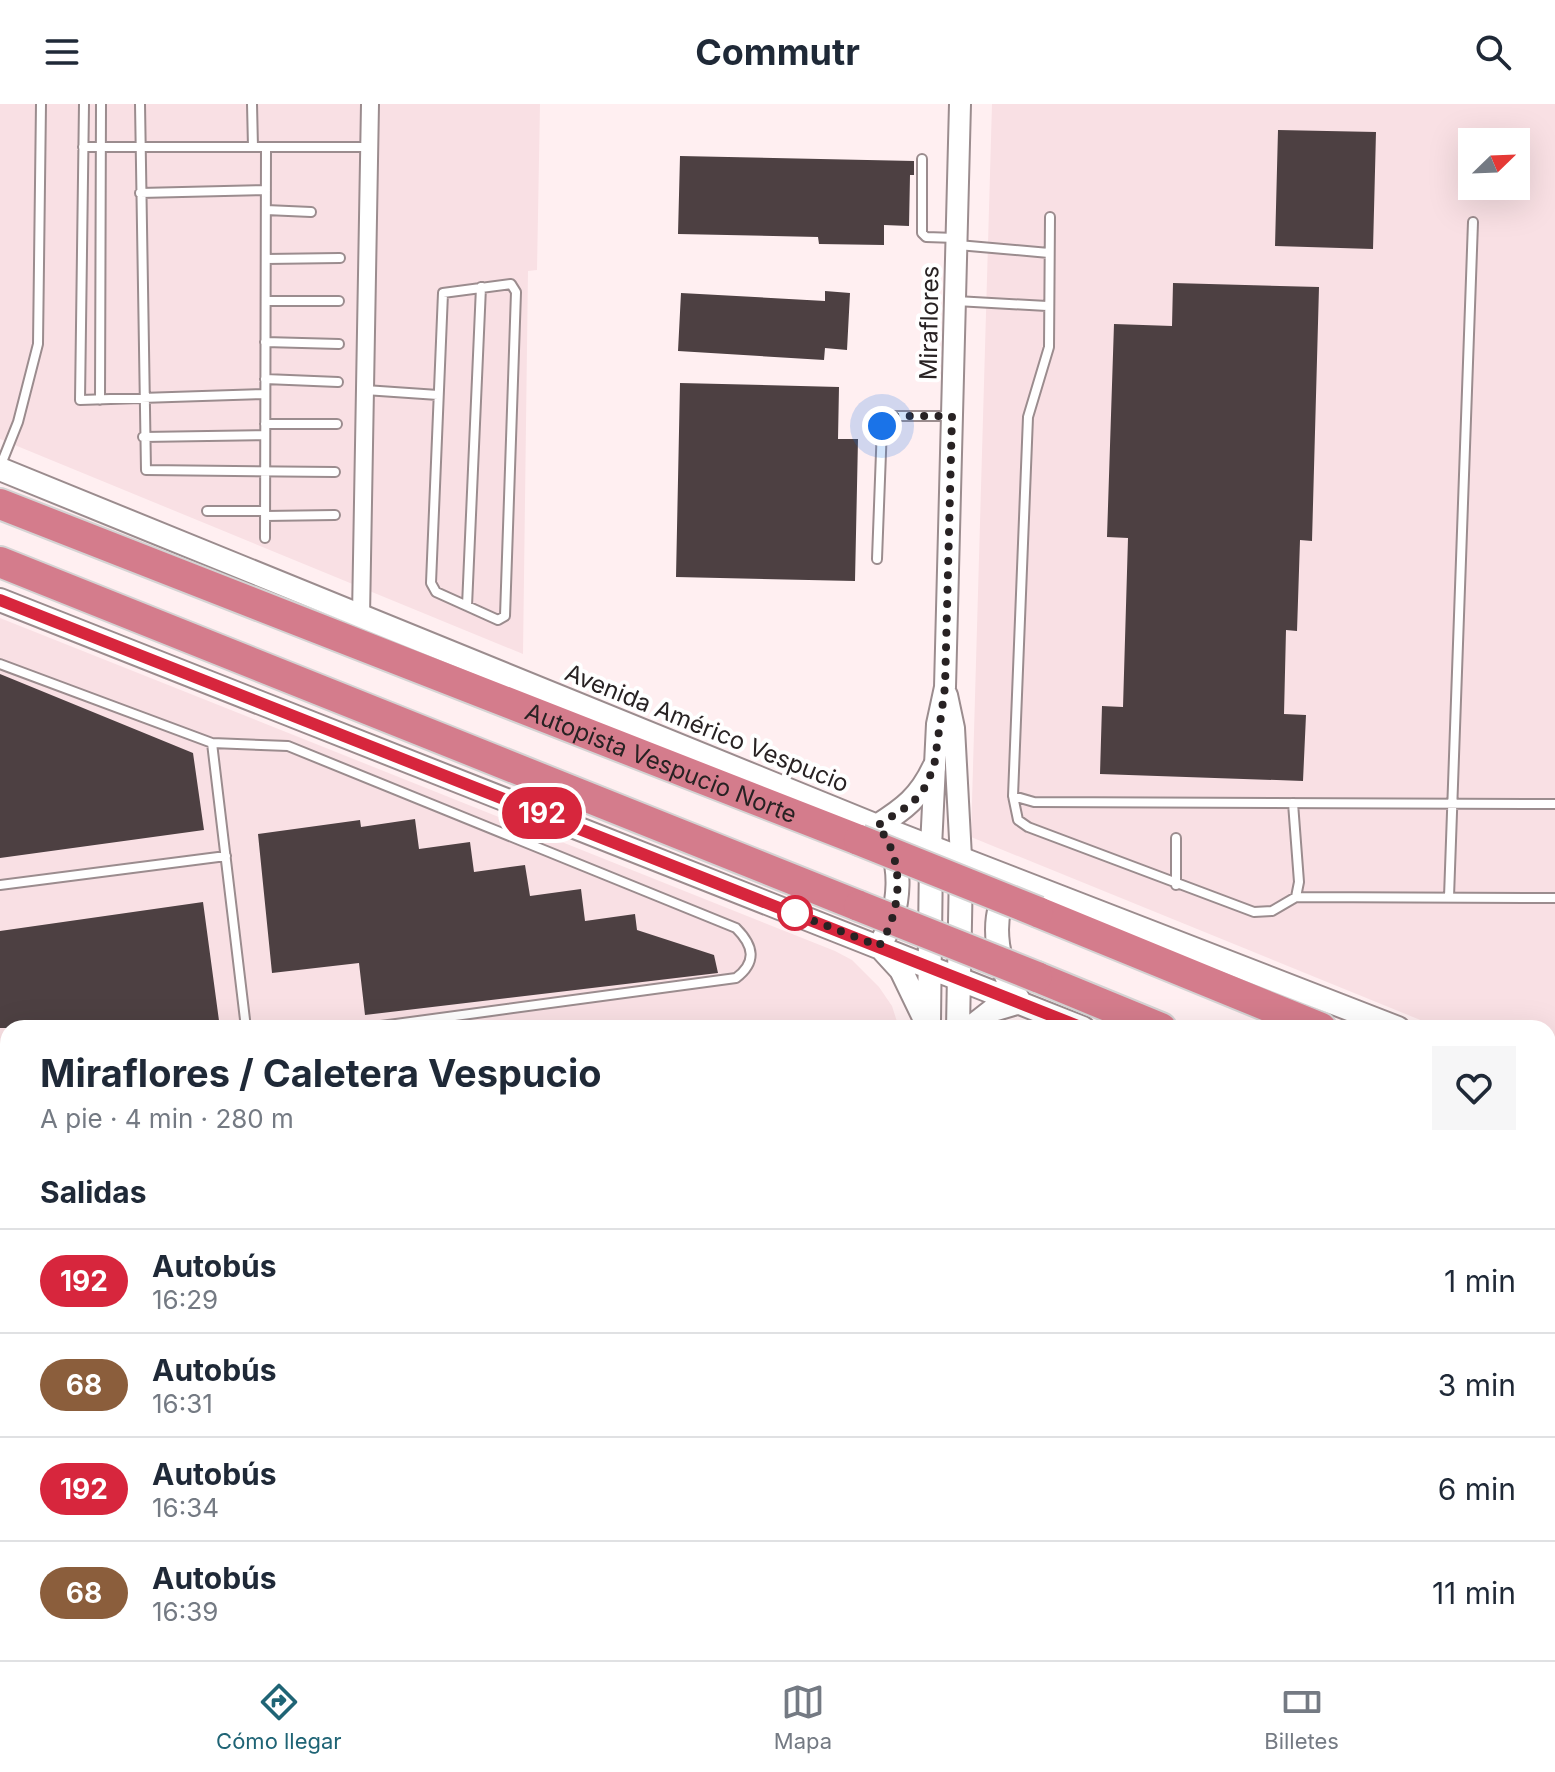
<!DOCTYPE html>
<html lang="es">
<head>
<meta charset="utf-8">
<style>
	:root { --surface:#fff; --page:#f6f6f7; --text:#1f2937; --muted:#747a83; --line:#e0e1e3; --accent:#1f6475 }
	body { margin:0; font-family:Inter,sans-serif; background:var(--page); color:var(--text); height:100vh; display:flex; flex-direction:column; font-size:30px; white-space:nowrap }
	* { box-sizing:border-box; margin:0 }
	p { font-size:26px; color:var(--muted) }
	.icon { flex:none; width:44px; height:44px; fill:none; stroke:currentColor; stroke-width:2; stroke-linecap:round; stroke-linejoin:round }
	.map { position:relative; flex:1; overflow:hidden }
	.drawer { position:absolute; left:0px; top:916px; width:1556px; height:640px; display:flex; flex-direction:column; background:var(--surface); border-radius:24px 24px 0 0; box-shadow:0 8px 32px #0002 }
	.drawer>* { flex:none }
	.badge { padding:0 16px; border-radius:26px; font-size:28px; line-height:52px }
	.needle { width:52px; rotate:67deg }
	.buttons { position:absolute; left:1458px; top:24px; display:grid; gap:16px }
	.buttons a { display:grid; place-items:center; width:72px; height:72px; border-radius:0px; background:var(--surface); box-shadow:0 8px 32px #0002; font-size:40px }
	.you { position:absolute; width:40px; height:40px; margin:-20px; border:6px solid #fff; border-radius:50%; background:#1a73e8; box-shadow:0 0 0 12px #1a73e833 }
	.map>.badge { position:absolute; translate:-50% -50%; box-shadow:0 0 0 4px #fff }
	h2 { padding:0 40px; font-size:30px; line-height:72px }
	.round { display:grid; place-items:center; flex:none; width:84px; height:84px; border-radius:0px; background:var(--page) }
	.head { display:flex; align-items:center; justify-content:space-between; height:136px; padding:0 40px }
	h1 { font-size:38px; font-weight:700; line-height:60px }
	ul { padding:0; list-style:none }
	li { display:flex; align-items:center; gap:24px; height:104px; padding:0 40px; border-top:2px solid var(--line) }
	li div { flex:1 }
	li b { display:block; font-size:30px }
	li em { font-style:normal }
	li .badge { min-width:88px; font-weight:700; text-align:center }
	header { display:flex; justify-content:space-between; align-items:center; height:104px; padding:0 40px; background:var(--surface); font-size:36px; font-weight:700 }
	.tabs { display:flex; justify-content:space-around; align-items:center; height:112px; border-top:2px solid var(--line); background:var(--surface); font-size:22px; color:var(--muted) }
	.tabs a { display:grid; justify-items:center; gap:4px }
	.tabs .active { color:var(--accent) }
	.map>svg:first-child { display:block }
	.built { fill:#f9e0e4; fill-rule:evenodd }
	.building { fill:#4d4042 }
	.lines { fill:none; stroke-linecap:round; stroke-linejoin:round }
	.service-casing { stroke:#9b8c8e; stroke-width:12 }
	.minor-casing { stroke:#9b8c8e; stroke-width:20 }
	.tertiary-casing { stroke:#9b8c8e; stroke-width:24 }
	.secondary-casing { stroke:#9b8c8e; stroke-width:26 }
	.motorway-casing { stroke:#d4d3d3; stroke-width:34 }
	.service { stroke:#fff; stroke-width:8 }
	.minor { stroke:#fff; stroke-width:16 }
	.tertiary { stroke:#fff; stroke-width:20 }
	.secondary { stroke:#fff; stroke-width:22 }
	.motorway { stroke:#d47c8c; stroke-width:30 }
	.motorway-bridge-casing { stroke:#d4d3d3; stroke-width:34; stroke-linecap:butt }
	.motorway-bridge { stroke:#d47c8c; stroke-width:30 }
	.line-casing { stroke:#fff; stroke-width:18 }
	.line { stroke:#d7263d; stroke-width:12 }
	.walk { stroke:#282223; stroke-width:8; stroke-dasharray:0 14.4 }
	.stop-dot { fill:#fff; stroke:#d7263d; stroke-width:4 }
	.labels { text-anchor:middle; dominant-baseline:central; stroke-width:8; stroke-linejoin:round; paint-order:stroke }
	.street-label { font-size:24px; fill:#282223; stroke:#fff }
</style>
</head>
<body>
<header><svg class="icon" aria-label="menu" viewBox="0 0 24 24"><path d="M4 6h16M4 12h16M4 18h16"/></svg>Commutr<svg class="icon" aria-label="search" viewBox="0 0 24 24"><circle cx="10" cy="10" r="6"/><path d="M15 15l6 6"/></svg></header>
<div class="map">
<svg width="1555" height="1556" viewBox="0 0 1555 1556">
	<rect width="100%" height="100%" fill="#ffeff1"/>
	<path class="built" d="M0,0H540L537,166L528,167L523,550L0,335Z
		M992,0H1555V971L1548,968V924H1440L971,733ZM1472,38H1516V82H1472Z
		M0,514L835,847L852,856L879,883L892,902L899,924H8V1548H876V1556H0Z
		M1548,1151L1555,1154V1556H967L968,1548H1548Z"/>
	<path class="building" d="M1278,26L1376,28L1373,145L1275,142Z
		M680,52L914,57V71H910L909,122L884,121V141L819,140L818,133L678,130Z
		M1173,179L1319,183L1312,437L1300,436L1297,527L1286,526L1284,610L1306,611L1303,677L1100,670L1102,602L1123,603L1128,434L1107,433L1114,220L1172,222Z
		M825,187L850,189L847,246L825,244L824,256L678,247L681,189L825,197Z
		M680,279L839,283L838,335H858L855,477L676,473Z
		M0,570L193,649L204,726L0,754Z
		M415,715L419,745L470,738L474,768L525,761L530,792L581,785L585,817L635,810L637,826L714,851L718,869L365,911L359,859L272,869L258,730L360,716L361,723Z
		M203,798L220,924H0V827Z"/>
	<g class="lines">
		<g class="service-casing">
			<path id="service" d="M84,0L80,296L265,290
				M140,0L146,366L335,368
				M252,0L253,43
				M83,43H369
				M922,55V129L926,133L956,134
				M140,89L266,86
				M266,106L311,108
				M1050,113L1049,243L1028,313L1013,692L1034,698L1555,700
				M958,141L1049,149
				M266,155L340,154
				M511,180L516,188L505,512L498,516L436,488L431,479L443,189Z
				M266,197H339
				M956,197L1047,202
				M265,238L339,240
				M265,275L338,278
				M365,286L438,291
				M100,296L101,0
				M265,320H337
				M143,333L265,331
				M0,363L18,318L38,240L41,0
				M207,407H265
				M265,412L335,411
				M265,434L266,43
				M877,455L882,322L895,312H951
				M467,502L481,183
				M0,560L212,639L288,642L736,824C754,842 757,858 736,874L366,924
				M212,639L246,924
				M1013,692L1018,716L1028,723L1254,808L1272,807L1296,793L1555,794
				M1293,699L1299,778L1296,793
				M1176,734V781
				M0,781L226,752
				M1449,793L1473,118
				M0,970L8,969
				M0,1027L8,1045
				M1548,1198H1555
				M0,1208L8,1207
				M0,1514L8,1513
				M292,1548L293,1556
				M990,1556V1548"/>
		</g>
		<g class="minor-casing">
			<path id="minor" d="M361,512L370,0
				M0,1120L8,1119"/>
		</g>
		<g class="tertiary-casing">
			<path id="tertiary" d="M947,591L954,624L961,753
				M931,743L937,620L945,583L960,0"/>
		</g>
		<g class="secondary-casing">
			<path id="secondary" d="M0,365L877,722L1398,924
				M0,496L1083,924
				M929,917L931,752
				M929,924L901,866L879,842C901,808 907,753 877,722C904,705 920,693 934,663
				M958,924L961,765
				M970,924L993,906L1020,898C999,867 986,816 1010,782
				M1548,983L1555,986
				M1548,1112L1555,1115
				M907,1556V1548
				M938,1556L939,1548"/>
		</g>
		<g class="motorway-casing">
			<g id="motorway">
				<path id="s1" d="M0,400L859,736"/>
				<path d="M0,458L859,802"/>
				<path d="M1038,808L1321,924"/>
				<path d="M1037,873L1161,924"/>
				<path d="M1548,1017L1555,1020"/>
				<path d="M1548,1082L1555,1085"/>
			</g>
		</g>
		<use href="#service" class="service"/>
		<use href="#minor" class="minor"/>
		<use href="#tertiary" class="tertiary"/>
		<use href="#secondary" class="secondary"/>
		<use href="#motorway" class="motorway"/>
		<g class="motorway-bridge-casing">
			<path id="motorway-bridge" d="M859,736L1038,808
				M859,802L1037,873"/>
		</g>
		<use href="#motorway-bridge" class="motorway-bridge"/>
	</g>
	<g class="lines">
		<g class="line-casing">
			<path id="line" d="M0,496L1083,924"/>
		</g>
		<use href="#line" class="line"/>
		<path class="walk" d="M795,809L791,808L879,842C902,808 906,754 877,722L911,700L923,687L934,663L945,583L952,312H895L882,322"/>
	</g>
	<circle class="stop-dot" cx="795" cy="809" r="16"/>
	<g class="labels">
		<g class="street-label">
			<text transform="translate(929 219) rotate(-89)">Miraflores</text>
			<text transform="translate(707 624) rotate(22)">Avenida Américo Vespucio</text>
			<text stroke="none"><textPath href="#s1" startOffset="710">Autopista Vespucio Norte</textPath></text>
		</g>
	</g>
</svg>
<div class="buttons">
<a><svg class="needle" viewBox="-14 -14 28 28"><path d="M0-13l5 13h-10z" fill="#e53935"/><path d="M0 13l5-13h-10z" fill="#747a83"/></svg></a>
</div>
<div class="you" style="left:882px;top:322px"></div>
<b class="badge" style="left:542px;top:709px;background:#d7263d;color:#fff">192</b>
<section class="drawer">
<div class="head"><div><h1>Miraflores / Caletera Vespucio</h1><p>A pie · 4 min · 280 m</p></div><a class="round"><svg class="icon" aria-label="heart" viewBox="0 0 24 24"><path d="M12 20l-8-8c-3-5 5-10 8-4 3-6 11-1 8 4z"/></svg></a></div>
<h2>Salidas</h2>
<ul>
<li><span class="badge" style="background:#d7263d;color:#fff">192</span><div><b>Autobús</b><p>16:29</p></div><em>1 min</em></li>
<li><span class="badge" style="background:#8b5e3c;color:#fff">68</span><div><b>Autobús</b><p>16:31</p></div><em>3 min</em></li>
<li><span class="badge" style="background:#d7263d;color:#fff">192</span><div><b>Autobús</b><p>16:34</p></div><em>6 min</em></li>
<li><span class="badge" style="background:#8b5e3c;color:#fff">68</span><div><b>Autobús</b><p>16:39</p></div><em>11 min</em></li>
</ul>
</section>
</div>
<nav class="tabs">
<a class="active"><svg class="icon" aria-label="directions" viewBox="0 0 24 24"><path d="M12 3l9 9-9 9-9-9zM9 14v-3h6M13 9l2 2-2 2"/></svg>Cómo llegar</a>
<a><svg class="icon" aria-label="map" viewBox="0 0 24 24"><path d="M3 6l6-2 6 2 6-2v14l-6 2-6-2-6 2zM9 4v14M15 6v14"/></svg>Mapa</a>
<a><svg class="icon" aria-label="tickets" viewBox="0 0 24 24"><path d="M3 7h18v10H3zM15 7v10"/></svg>Billetes</a>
</nav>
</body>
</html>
